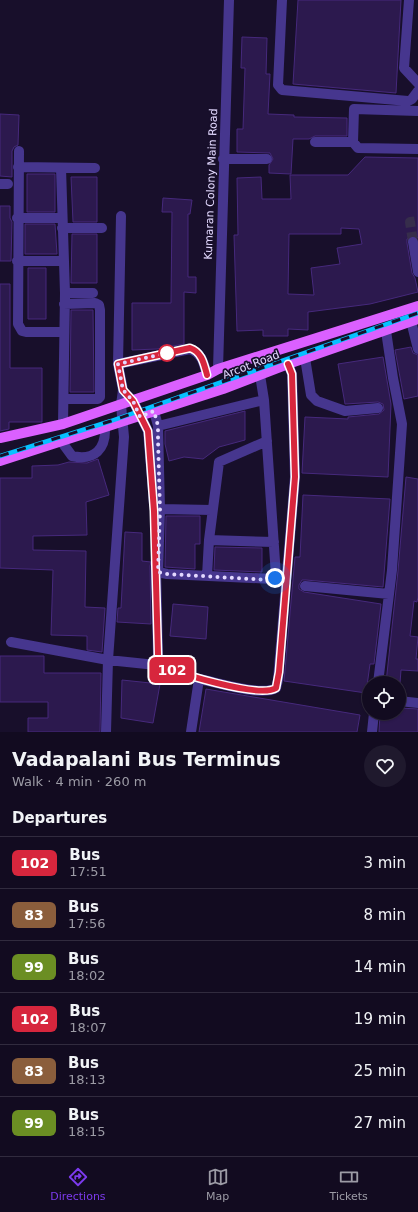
<!DOCTYPE html>
<html lang="en">
<head>
<meta charset="utf-8">
<style>
	:root { --surface:#120b20; --page:#1f192d; --text:#f1f3f6; --muted:#9c9ba5; --line:#312b3e; --accent:#7c3aed }
	body { margin:0; font-family:"DejaVu Sans",sans-serif; background:var(--page); color:var(--text); height:100vh; display:flex; flex-direction:column; font-size:15px; white-space:nowrap }
	* { box-sizing:border-box; margin:0 }
	p { font-size:13px; color:var(--muted) }
	.icon { flex:none; width:22px; height:22px; fill:none; stroke:currentColor; stroke-width:2; stroke-linecap:round; stroke-linejoin:round }
	.map { position:relative; height:732px; overflow:hidden }
	.drawer { display:flex; flex-direction:column; background:var(--surface); flex:1 }
	.drawer>* { flex:none }
	.badge { padding:0 8px; border-radius:6px; font-size:14px; line-height:26px }
	.buttons { position:absolute; left:362px; top:676px; display:grid; gap:8px }
	.buttons a { display:grid; place-items:center; width:44px; height:44px; border-radius:50%; background:var(--surface); box-shadow:0 1px 3px #0004,0 0 0 1px var(--line); font-size:20px }
	.you { position:absolute; width:20px; height:20px; margin:-10px; border:3px solid #fff; border-radius:50%; background:#1a73e8; box-shadow:0 0 0 6px #1a73e833 }
	.map>.badge { position:absolute; translate:-50% -50%; box-shadow:0 0 0 2px #fff }
	h2 { padding:0 12px; font-size:15px; line-height:36px }
	.round { display:grid; place-items:center; flex:none; width:42px; height:42px; border-radius:21px; background:var(--page) }
	.summary { display:flex; align-items:center; justify-content:space-between; height:68px; padding:0 12px }
	h1 { font-size:19px; font-weight:700; line-height:30px }
	ul { padding:0; list-style:none }
	li { display:flex; align-items:center; gap:12px; height:52px; padding:0 12px; border-top:1px solid var(--line) }
	li div { flex:1 }
	li b { display:block; font-size:15px }
	li em { font-style:normal }
	li .badge { min-width:44px; font-weight:700; text-align:center }
	.dock { display:flex; justify-content:space-around; align-items:center; height:56px; border-top:1px solid var(--line); background:var(--surface); font-size:11px; color:var(--muted) }
	.dock a { display:grid; justify-items:center; gap:2px }
	.dock .on { color:var(--accent) }
	.map>svg:first-child { display:block }
	.building { fill:#2c194e; stroke:#46297c; fill-rule:evenodd }
	.lines { fill:none; stroke-linecap:round; stroke-linejoin:round }
	.minor-tunnel { stroke:#362d4b; stroke-width:10; stroke-dasharray:10 5; stroke-linecap:butt }
	.minor { stroke:#46368e; stroke-width:10 }
	.major { stroke:#db60ff; stroke-width:10 }
	.rail-casing { stroke:#05c1ff; stroke-width:4.5 }
	.rail { stroke:#180f2b; stroke-width:3; stroke-dasharray:9; stroke-linecap:butt }
	.line-casing { stroke:#fff; stroke-width:9 }
	.line { stroke:#d7263d; stroke-width:6 }
	.walk { stroke:#e3d9ff; stroke-width:4; stroke-dasharray:0 7.2 }
	.stop-dot { fill:#fff; stroke:#d7263d; stroke-width:2 }
	.labels { text-anchor:middle; dominant-baseline:central; stroke-width:3.5; stroke-linejoin:round; paint-order:stroke }
	.street-label { font-size:11px; fill:#e3d9ff; stroke:#180f2b }
</style>
</head>
<body>
<div class="map">
<svg width="418" height="732" viewBox="0 0 418 732">
	<rect width="100%" height="100%" fill="#180f2b"/>
	<path class="building" d="M298,0H401L396,93L293,84Z
		M242,37L267,38L266,74H270L268,114L294,115V117L347,118V136H315L309,139H293L291,174L269,173V165L273,159L270,153L237,152V129H243L245,68H241Z
		M0,114L19,115L18,145L14,147L12,151V177L0,176Z
		M365,157L418,158V238L412,236L407,239V243L412,273L415,278L418,292L370,304L308,312V330L288,329V336H263V330L237,331L234,235H238L237,178L261,177L262,199H291L290,175H348ZM341,228L359,229L362,244L337,248L340,264L311,268L314,295L288,294L289,234H341Z
		M27,174H55V212H27Z
		M71,177H97V222H73Z
		M163,198L192,200L190,214H188V277H196V293L184,292V344L157,349L132,350V303H171L172,212H162Z
		M0,206H10V218L12,222L11,261H0Z
		M25,224H55L57,254H25Z
		M72,234H97V283H71Z
		M28,268H46V319H28Z
		M0,284H10V368H42V422H9V429L0,431Z
		M71,310H93L94,392H70Z
		M411,347L413,353L418,355V396L404,399L395,350Z
		M383,357L391,404L388,477L302,473L305,417L348,419V417L379,414L384,410L383,404L378,402L345,404L338,364Z
		M245,411V440L219,447L203,459L184,457L169,461L165,444V431Z
		M98,459L109,495L86,502L87,535L33,536V550L86,551L85,607L105,608L102,652L87,650V636L51,635L53,570L0,568V478H32V466L58,465L69,462L87,463Z
		M406,477L418,479V597L417,602L414,601L410,636L418,637L416,659H418V671L401,670L400,683H386L398,571Z
		M303,495L390,499L383,587L306,580H302L299,585V589L304,592L381,604L374,664H370L366,693L284,681L295,557H300Z
		M166,516H200V544H195V569L165,567Z
		M125,532L142,533V561L151,562L150,566L151,624L117,622L118,608H121Z
		M215,547L262,548V572L214,570Z
		M173,604L208,607L206,639L170,636Z
		M0,656H44V673H101L100,732H28V718H48V702H0Z
		M122,680L160,684L153,723L121,718Z
		M206,689L360,715L357,732H199Z
		M399,708L418,709V732H379L380,713H399Z"/>
	<g class="lines">
		<path class="minor-tunnel" d="M413,242L410,222L418,221"/>
		<path class="minor" d="M282,0L278,85L282,90L408,101L412,99L418,91
			M409,0L404,68L418,83
			M418,111L354,109L353,142L358,148L418,149
			M315,142H353
			M19,151L18,324L22,331L26,332H63
			M223,159H267
			M18,167L95,168
			M61,168L65,293L63,424
			M0,184H8
			M17,218H62
			M62,228H102
			M413,242L418,272
			M17,261H64
			M65,293H93
			M411,321L418,349
			M305,358L311,395L317,401L345,411L378,408
			M118,364L190,349C202,353 204,364 207,375
			M218,369L229,0
			M127,395L133,401L148,431L154,504
			M64,399H98L100,397V310L99,305L95,303L64,304
			M154,411L158,426L160,509L158,572L167,574L273,579L276,576L264,400L260,375
			M158,426L264,400
			M61,441L72,456C95,461 106,449 105,427
			M267,441L219,462L209,540L274,542
			M160,509L212,510
			M207,576L209,540
			M305,586L389,594
			M11,642L108,660L156,665L158,655L156,566
			M156,665L199,679
			M378,683L392,570L402,424L393,378L386,331
			M399,701L418,703
			M106,732L108,660L124,437L121,405L123,390L118,364L121,216
			M191,732L199,679C216,682 262,697 276,688L278,680L295,477L292,374L288,364
			M372,732L374,713"/>
		<path class="major" d="M0,438L63,424L207,375L218,369L418,306
			M0,461L223,389L288,364L418,319"/>
		<g class="rail-casing">
			<path id="rail" d="M0,456L111,421L418,313"/>
		</g>
		<use href="#rail" class="rail"/>
	</g>
	<g class="lines">
		<g class="line-casing">
			<path id="line" d="M207,375C204,364 202,352 190,348L118,364L123,390L133,401L148,431L154,511L158,655L156,665C177,672 259,699 276,688L279,672L295,477L292,374L288,364"/>
		</g>
		<use href="#line" class="line"/>
		<path class="walk" d="M167,353L118,364L123,390L133,401L140,417L154,411L158,426V440L160,509L158,572L167,574L269,580L275,578"/>
	</g>
	<circle class="stop-dot" cx="167" cy="353" r="8"/>
	<g class="labels">
		<g class="street-label">
			<text transform="translate(211 184) rotate(-88)">Kumaran Colony Main Road</text>
			<text transform="translate(251 365) rotate(-21)">Arcot Road</text>
		</g>
	</g>
</svg>
<div class="buttons">
<a><svg class="icon" aria-label="locate" viewBox="0 0 24 24"><circle cx="12" cy="12" r="6"/><path d="M12 2v4M12 18v4M2 12h4M18 12h4"/></svg></a>
</div>
<div class="you" style="left:275px;top:578px"></div>
<b class="badge" style="left:172px;top:670px;background:#d7263d;color:#fff">102</b>
</div>
<section class="drawer">
<div class="summary"><div><h1>Vadapalani Bus Terminus</h1><p>Walk · 4 min · 260 m</p></div><a class="round"><svg class="icon" aria-label="heart" viewBox="0 0 24 24"><path d="M12 20l-8-8c-3-5 5-10 8-4 3-6 11-1 8 4z"/></svg></a></div>
<h2>Departures</h2>
<ul>
<li><span class="badge" style="background:#d7263d;color:#fff">102</span><div><b>Bus</b><p>17:51</p></div><em>3 min</em></li>
<li><span class="badge" style="background:#8b5e3c;color:#fff">83</span><div><b>Bus</b><p>17:56</p></div><em>8 min</em></li>
<li><span class="badge" style="background:#6b8e23;color:#fff">99</span><div><b>Bus</b><p>18:02</p></div><em>14 min</em></li>
<li><span class="badge" style="background:#d7263d;color:#fff">102</span><div><b>Bus</b><p>18:07</p></div><em>19 min</em></li>
<li><span class="badge" style="background:#8b5e3c;color:#fff">83</span><div><b>Bus</b><p>18:13</p></div><em>25 min</em></li>
<li><span class="badge" style="background:#6b8e23;color:#fff">99</span><div><b>Bus</b><p>18:15</p></div><em>27 min</em></li>
</ul>
</section>
<nav class="dock">
<a class="on"><svg class="icon" aria-label="directions" viewBox="0 0 24 24"><path d="M12 3l9 9-9 9-9-9zM9 14v-3h6M13 9l2 2-2 2"/></svg>Directions</a>
<a><svg class="icon" aria-label="map" viewBox="0 0 24 24"><path d="M3 6l6-2 6 2 6-2v14l-6 2-6-2-6 2zM9 4v14M15 6v14"/></svg>Map</a>
<a><svg class="icon" aria-label="tickets" viewBox="0 0 24 24"><path d="M3 7h18v10H3zM15 7v10"/></svg>Tickets</a>
</nav>
</body>
</html>
